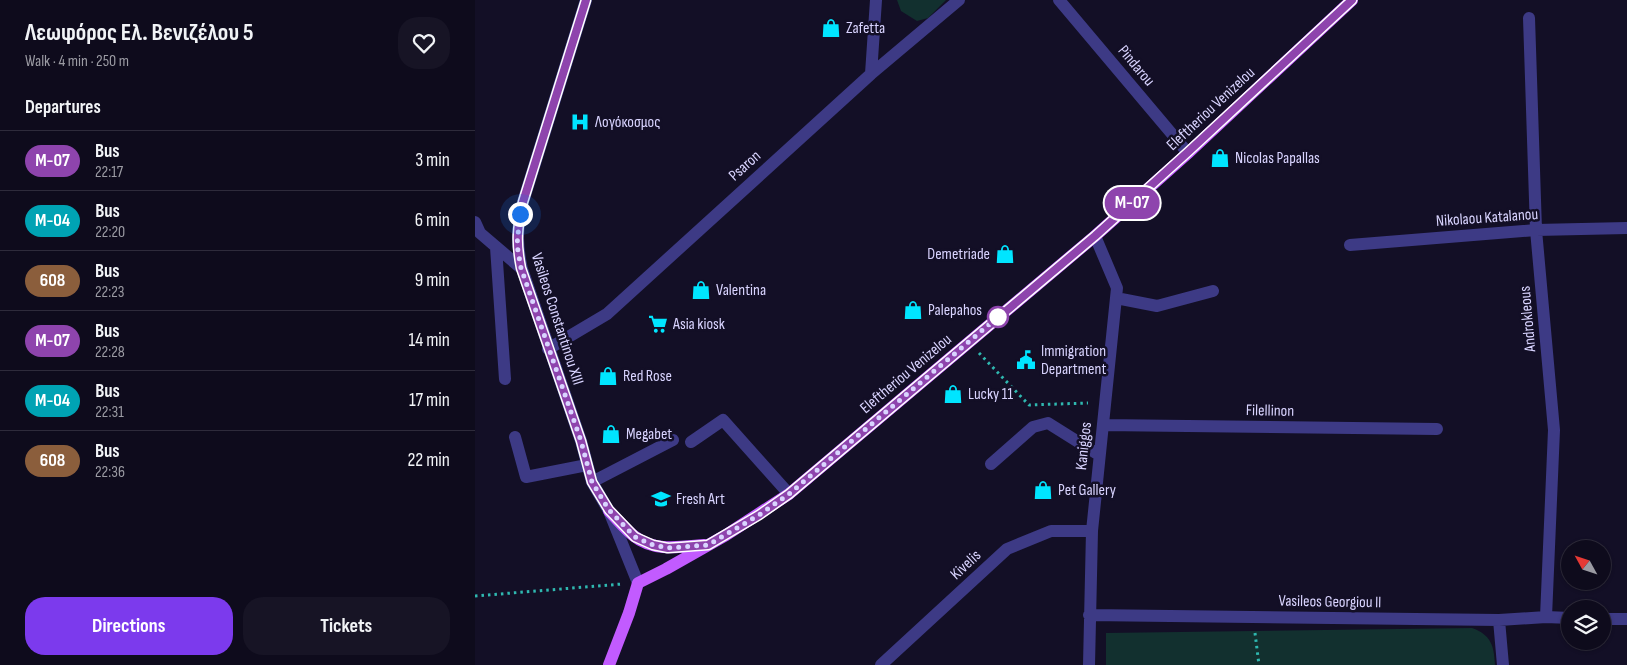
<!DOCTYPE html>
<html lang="en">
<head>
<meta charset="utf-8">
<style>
	:root { --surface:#0e0b1c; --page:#171425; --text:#f1f3f6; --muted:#9b9ba3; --line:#2e2b3b; --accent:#7c3aed }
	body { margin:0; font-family:"Sofia Sans Condensed",sans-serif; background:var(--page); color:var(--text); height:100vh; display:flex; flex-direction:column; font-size:19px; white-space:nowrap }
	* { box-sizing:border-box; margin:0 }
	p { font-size:16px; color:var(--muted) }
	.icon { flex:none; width:28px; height:28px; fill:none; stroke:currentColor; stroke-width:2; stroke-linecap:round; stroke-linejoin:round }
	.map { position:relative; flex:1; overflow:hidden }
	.details { display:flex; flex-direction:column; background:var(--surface); width:475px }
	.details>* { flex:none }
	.badge { padding:0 10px; border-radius:16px; font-size:18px; line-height:32px }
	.needle { width:32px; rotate:310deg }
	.fabs { position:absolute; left:1086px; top:540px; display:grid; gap:10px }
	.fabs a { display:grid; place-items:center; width:50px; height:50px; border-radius:50%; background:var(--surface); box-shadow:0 1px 4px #0004,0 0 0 1px var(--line); font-size:25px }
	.you { position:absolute; width:25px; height:25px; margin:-12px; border:4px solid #fff; border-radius:50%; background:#1a73e8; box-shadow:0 0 0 8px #1a73e833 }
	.map>.badge { position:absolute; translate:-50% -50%; box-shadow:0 0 0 2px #fff }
	h2 { padding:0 25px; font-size:19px; line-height:45px }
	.round { display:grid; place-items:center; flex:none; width:52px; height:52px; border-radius:20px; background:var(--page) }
	.overview { display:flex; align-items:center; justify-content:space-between; height:85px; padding:0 25px }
	h1 { font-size:24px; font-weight:700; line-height:38px }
	.cta { display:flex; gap:10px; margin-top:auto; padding:10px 25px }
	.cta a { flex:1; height:58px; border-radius:20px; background:var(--accent); color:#fff; font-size:20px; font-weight:700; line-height:58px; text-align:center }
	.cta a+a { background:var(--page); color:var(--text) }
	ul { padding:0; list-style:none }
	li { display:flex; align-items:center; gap:15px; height:60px; padding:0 25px; border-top:1px solid var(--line) }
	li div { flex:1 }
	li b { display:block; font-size:19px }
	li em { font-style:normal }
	li .badge { min-width:55px; font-weight:700; text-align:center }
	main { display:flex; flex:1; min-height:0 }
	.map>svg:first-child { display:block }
	.green { fill:#12302f }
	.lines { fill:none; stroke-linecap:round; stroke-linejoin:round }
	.path { stroke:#2fb8b0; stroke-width:3; stroke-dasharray:2.5 4; stroke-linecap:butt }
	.minor { stroke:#3d3a85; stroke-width:12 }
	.major { stroke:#c25bff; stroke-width:12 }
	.line-casing { stroke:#fff; stroke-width:11 }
	.line { stroke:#8e44ad; stroke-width:8 }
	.walk { stroke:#d9d4ff; stroke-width:5; stroke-dasharray:0 9 }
	.stop-dot { fill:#fff; stroke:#8e44ad; stroke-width:2.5 }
	.labels { text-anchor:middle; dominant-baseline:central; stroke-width:5; stroke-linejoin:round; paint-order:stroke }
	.poi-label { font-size:16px; fill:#d9d4ff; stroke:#130f26; text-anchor:start }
	.street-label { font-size:16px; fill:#d9d4ff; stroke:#130f26 }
</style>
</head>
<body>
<main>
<section class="details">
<div class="overview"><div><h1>Λεωφόρος Ελ. Βενιζέλου 5</h1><p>Walk · 4 min · 250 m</p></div><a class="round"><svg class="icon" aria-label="heart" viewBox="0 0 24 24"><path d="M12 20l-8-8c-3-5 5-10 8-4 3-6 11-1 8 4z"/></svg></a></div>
<h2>Departures</h2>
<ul>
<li><span class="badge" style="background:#8e44ad;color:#fff">M-07</span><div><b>Bus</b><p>22:17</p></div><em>3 min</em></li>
<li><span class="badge" style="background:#00a3b4;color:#fff">M-04</span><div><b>Bus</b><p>22:20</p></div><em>6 min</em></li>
<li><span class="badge" style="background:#8b5e3c;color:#fff">608</span><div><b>Bus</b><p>22:23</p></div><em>9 min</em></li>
<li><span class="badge" style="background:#8e44ad;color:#fff">M-07</span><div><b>Bus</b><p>22:28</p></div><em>14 min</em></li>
<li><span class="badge" style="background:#00a3b4;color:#fff">M-04</span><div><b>Bus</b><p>22:31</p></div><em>17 min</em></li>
<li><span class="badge" style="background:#8b5e3c;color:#fff">608</span><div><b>Bus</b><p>22:36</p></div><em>22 min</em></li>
</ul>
<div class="cta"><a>Directions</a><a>Tickets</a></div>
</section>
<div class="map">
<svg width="1152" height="665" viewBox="0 0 1152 665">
	<rect width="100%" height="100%" fill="#130f26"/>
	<path class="green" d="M422,0H471L453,18L442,21L426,11Z
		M997,628C1016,635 1019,645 1020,665H631V633Z"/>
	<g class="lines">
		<path class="path" d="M504,353L554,405L613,403
			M0,596L147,584
			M780,633L784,665"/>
		<path class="minor" d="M111,0L48,202C42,229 41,242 47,269L106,441L117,482L134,511L163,583
			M584,0L713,153
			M1054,18L1061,230L1079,430L1071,617
			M396,74L401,0
			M0,222L5,233L47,269
			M875,245L1061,230L1152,228
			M21,247L30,379
			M641,298L682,306L738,291
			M73,349L132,314L396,74L484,0
			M628,425L962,429
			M40,437L51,477L112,465
			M216,442L248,420L314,494
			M516,464L558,427L573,423L624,455
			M117,482L198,440
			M614,615L1024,620L1071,617L1095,618
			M1128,619H1152
			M1024,620L1028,665
			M406,665L532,549L576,531H617
			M614,665L617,531L642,288L620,236"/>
		<path class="major" d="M134,511C142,519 150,529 159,536C179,552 205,547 229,545
			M134,665L154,613L163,583L191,569L251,535L314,494L620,236L713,153L877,0"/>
	</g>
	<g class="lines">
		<g class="line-casing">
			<path id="line" d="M111,0L48,202C42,229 41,242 46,268L106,441L117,482L134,510L160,537L178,545L193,548L233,545L284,515L314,494L620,236L713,152L877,0"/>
		</g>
		<use href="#line" class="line"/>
		<path class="walk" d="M45,214L42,245L46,268L106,441L117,482L134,510L160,537L178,545L193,548L233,545L284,515L314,494L523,317"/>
	</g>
	<defs>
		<g id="shop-bare" transform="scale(1.5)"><path d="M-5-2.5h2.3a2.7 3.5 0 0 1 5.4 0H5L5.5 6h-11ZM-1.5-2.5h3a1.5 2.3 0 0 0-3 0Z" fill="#00e5ff" stroke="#130f26" stroke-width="2.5" paint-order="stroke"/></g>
		<g id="hospital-bare" transform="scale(1.5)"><path d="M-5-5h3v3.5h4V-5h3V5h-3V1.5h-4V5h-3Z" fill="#00e5ff" stroke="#130f26" stroke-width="2.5" paint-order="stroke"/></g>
		<g id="supermarket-bare" transform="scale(1.5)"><path d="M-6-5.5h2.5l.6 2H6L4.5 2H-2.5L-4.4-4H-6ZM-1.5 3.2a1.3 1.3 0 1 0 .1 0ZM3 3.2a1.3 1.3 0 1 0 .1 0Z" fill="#00e5ff" stroke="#130f26" stroke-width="2.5" paint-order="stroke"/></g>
		<g id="civic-bare" transform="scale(1.5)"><path d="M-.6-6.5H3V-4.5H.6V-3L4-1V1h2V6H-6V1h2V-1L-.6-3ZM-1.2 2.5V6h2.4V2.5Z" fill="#00e5ff" stroke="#130f26" stroke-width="2.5" paint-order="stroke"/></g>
		<g id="university-bare" transform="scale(1.5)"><path d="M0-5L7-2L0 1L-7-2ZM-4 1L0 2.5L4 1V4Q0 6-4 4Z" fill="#00e5ff" stroke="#130f26" stroke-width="2.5" paint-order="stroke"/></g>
	</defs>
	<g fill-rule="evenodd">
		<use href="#shop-bare" x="356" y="28"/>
		<use href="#hospital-bare" x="105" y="122"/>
		<use href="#shop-bare" x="745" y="158"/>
		<use href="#shop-bare" x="530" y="254"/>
		<use href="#shop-bare" x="226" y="290"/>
		<use href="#shop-bare" x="438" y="310"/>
		<use href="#supermarket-bare" x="183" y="324"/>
		<use href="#civic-bare" x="551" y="360"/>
		<use href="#shop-bare" x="133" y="376"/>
		<use href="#shop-bare" x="478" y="394"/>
		<use href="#shop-bare" x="136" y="434"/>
		<use href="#shop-bare" x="568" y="490"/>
		<use href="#university-bare" x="186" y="499"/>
	</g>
	<circle class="stop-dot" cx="523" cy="317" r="10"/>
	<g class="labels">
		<g class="poi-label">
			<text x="371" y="28">Zafetta</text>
			<text x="120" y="122">Λογόκοσμος</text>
			<text x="760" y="158">Nicolas Papallas</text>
			<text x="515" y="254" text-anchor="end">Demetriade</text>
			<text x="241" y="290">Valentina</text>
			<text x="453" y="310">Palepahos</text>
			<text x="198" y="324">Asia kiosk</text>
			<text x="566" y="351">Immigration<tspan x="566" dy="18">Department</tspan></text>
			<text x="148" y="376">Red Rose</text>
			<text x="493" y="394">Lucky 11</text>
			<text x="151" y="434">Megabet</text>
			<text x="583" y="490">Pet Gallery</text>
			<text x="201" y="499">Fresh Art</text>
		</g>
		<g class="street-label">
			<text transform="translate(661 66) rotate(50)">Pindarou</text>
			<text transform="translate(736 109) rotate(-43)">Eleftheriou Venizelou</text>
			<text transform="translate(270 166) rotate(-42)">Psaron</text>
			<text transform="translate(1012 218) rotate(-4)">Nikolaou Katalanou</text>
			<text transform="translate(82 319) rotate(72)">Vasileos Constantinou XIII</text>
			<text transform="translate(1053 319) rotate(-95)">Androkleous</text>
			<text transform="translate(431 374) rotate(-40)">Eleftheriou Venizelou</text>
			<text transform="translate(795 411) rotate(1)">Filellinon</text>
			<text transform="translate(609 446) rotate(-84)">Kaniggos</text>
			<text transform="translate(491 565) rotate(-43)">Kivelis</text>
			<text transform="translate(855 602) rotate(1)">Vasileos Georgiou II</text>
		</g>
	</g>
</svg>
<div class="fabs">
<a><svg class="needle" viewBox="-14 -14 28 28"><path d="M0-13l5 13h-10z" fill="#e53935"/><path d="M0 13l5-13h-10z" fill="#9b9ba3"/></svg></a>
<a><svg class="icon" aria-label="layers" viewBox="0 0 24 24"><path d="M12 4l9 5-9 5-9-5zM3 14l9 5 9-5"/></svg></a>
</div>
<div class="you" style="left:45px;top:214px"></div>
<b class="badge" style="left:657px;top:203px;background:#8e44ad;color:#fff">M-07</b>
</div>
</main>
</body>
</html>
